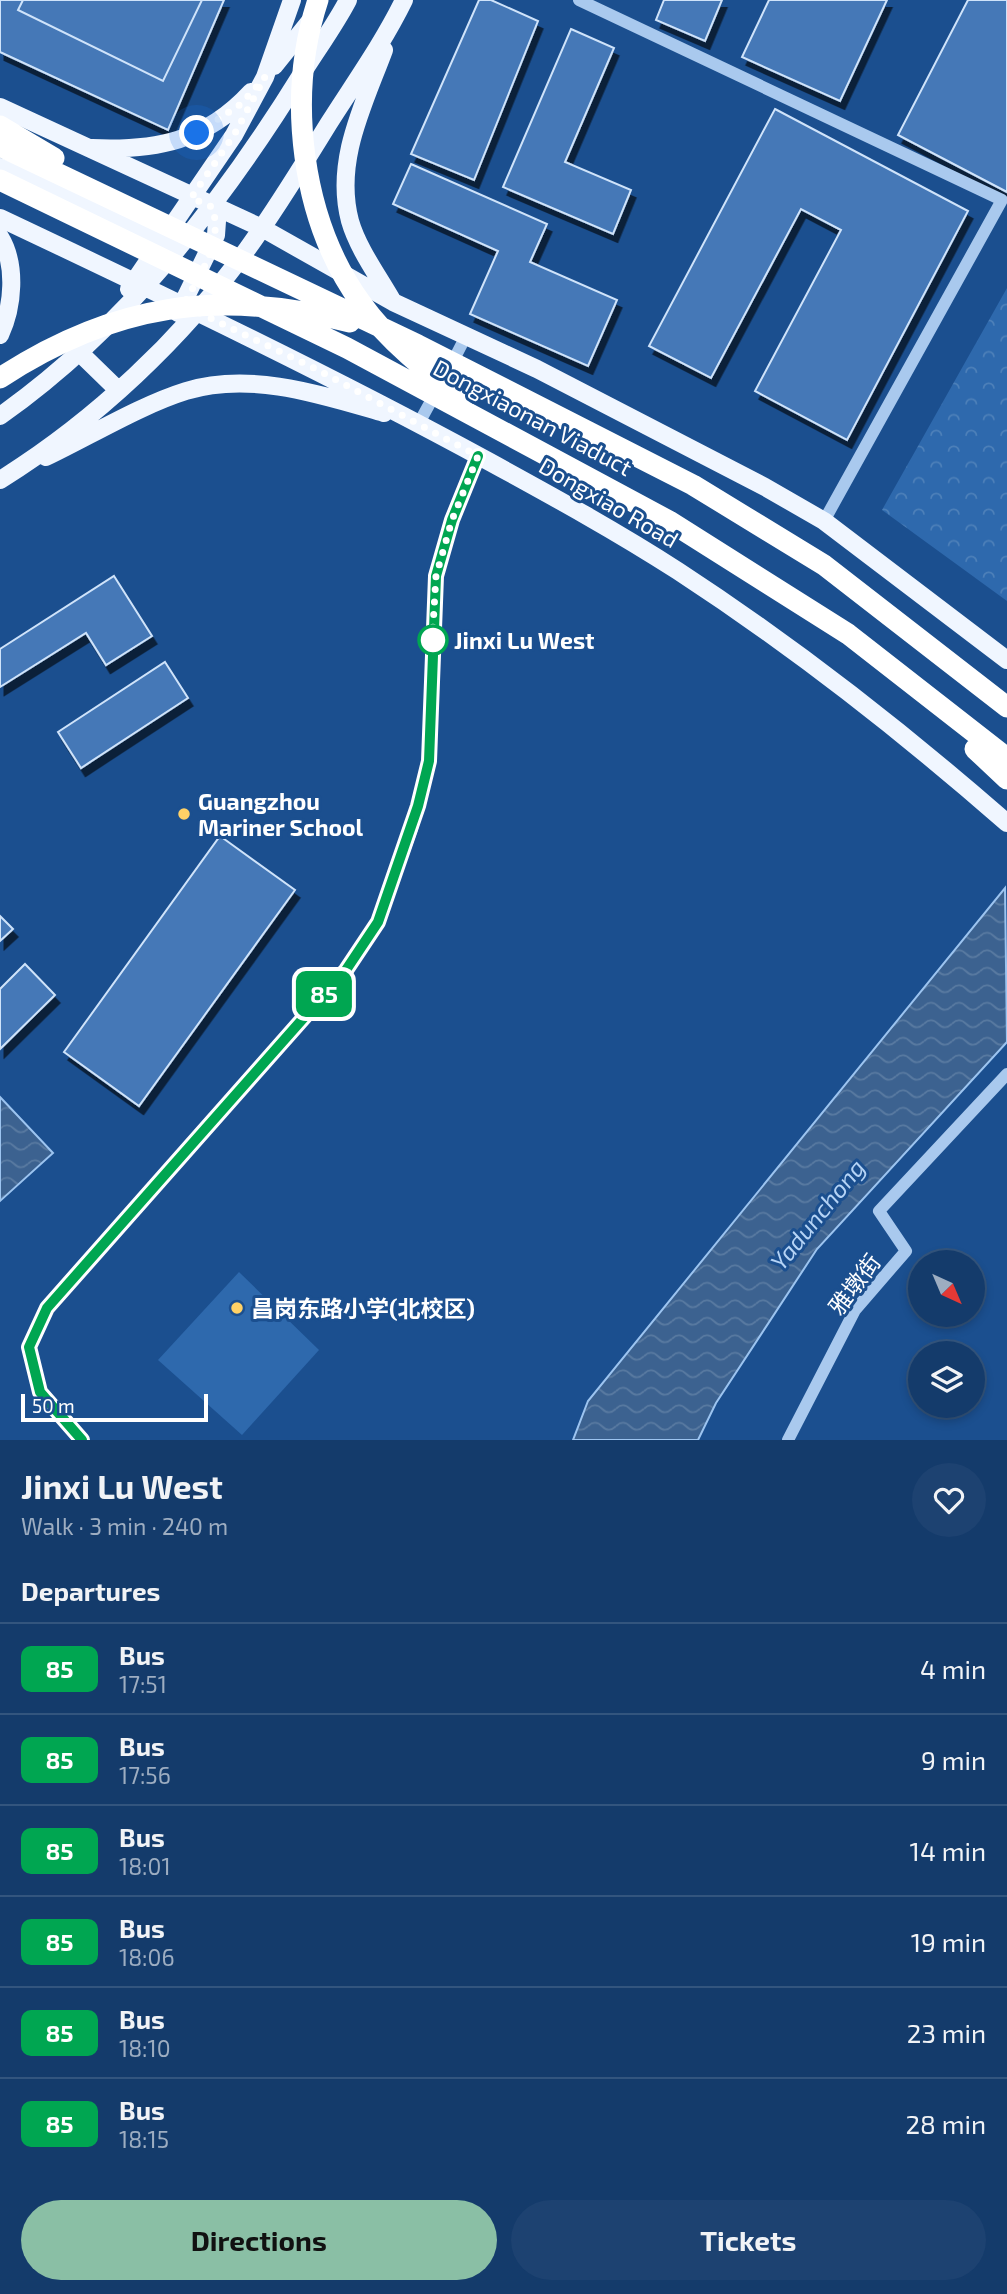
<!DOCTYPE html>
<html lang="en">
<head>
<meta charset="utf-8">
<style>
	:root { --surface:#143b6b; --page:#1d4271; --text:#f1f3f6; --muted:#9dadc1; --line:#33557e; --accent:#8abfa5 }
	body { margin:0; font-family:"Exo 2","Noto Sans SC",sans-serif; background:var(--page); color:var(--text); height:100vh; display:flex; flex-direction:column; font-size:26px; white-space:nowrap }
	* { box-sizing:border-box; margin:0 }
	p { font-size:23px; color:var(--muted) }
	.icon { flex:none; width:38px; height:38px; fill:none; stroke:currentColor; stroke-width:2; stroke-linecap:round; stroke-linejoin:round }
	.map { position:relative; height:1440px; overflow:hidden }
	.sheet { display:flex; flex-direction:column; background:var(--surface); flex:1 }
	.sheet>* { flex:none }
	.badge { padding:0 14px; border-radius:10px; font-size:24px; line-height:46px }
	.needle { width:46px; rotate:136deg }
	.controls { position:absolute; left:908px; top:1250px; display:grid; gap:14px }
	.controls a { display:grid; place-items:center; width:77px; height:77px; border-radius:50%; background:var(--surface); box-shadow:0 4px 10px #0003,0 0 0 2px var(--line); font-size:35px }
	.scale { position:absolute; left:21px; bottom:18px; width:187px; box-sizing:border-box; padding-left:7px; border:4px solid #fff; border-top:0; font-size:19px; line-height:24px; white-space:nowrap; color:#fff; -webkit-text-stroke:5px #1b4f8f; paint-order:stroke }
	.you { position:absolute; width:35px; height:35px; margin:-18px; border:5px solid #fff; border-radius:50%; background:#1a73e8; box-shadow:0 0 0 10px #1a73e833 }
	.map>.badge { position:absolute; translate:-50% -50%; box-shadow:0 0 0 4px #fff }
	h2 { padding:0 21px; font-size:26px; line-height:63px }
	.round { display:grid; place-items:center; flex:none; width:74px; height:74px; border-radius:37px; background:var(--page) }
	.headline { display:flex; align-items:center; justify-content:space-between; height:119px; padding:0 21px }
	h1 { font-size:33px; font-weight:700; line-height:52px }
	.primary-button { display:flex; gap:14px; margin-top:auto; padding:14px 21px }
	.primary-button a { flex:1; height:80px; border-radius:42px; background:var(--accent); color:#111; font-size:28px; font-weight:700; line-height:80px; text-align:center }
	.primary-button a+a { background:var(--page); color:var(--text) }
	ul { padding:0; list-style:none }
	li { display:flex; align-items:center; gap:21px; height:91px; padding:0 21px; border-top:2px solid var(--line) }
	li div { flex:1 }
	li b { display:block; font-size:26px }
	li em { font-style:normal }
	li .badge { min-width:77px; font-weight:700; text-align:center }
	.map>svg:first-child { display:block }
	.green { fill:#2e69ad }
	.forest { fill:url(#forest-crowns) }
	.water { fill:url(#water-waves); stroke:#9cc4f0; stroke-width:2 }
	.building { fill:#4478b7; stroke:#cfe3fa; stroke-width:2; filter:url(#shadow) }
	.lines { fill:none; stroke-linecap:round; stroke-linejoin:round }
	.minor { stroke:#a9c9ee; stroke-width:12 }
	.major { stroke:#f0f6ff; stroke-width:18 }
	.highway { stroke:#fff; stroke-width:21 }
	.line-casing { stroke:#fff; stroke-width:16 }
	.line { stroke:#00a651; stroke-width:10 }
	.walk { stroke:#fff; stroke-width:7; stroke-dasharray:0 12.6 }
	.stop-dot { fill:#fff; stroke:#00a651; stroke-width:3.5 }
	.poi-dot { fill:#ffd166; stroke:#1b4f8f; stroke-width:2.5 }
	.labels { text-anchor:middle; dominant-baseline:central; stroke-width:6; stroke-linejoin:round; paint-order:stroke }
	.street-label { font-size:23px; fill:#fff; stroke:#1b4f8f }
	.stop-label { font-size:23px; font-weight:bold; fill:#fff; stroke:#1b4f8f; text-anchor:start }
	.poi-label { font-size:23px; font-weight:bold; fill:#fff; stroke:#1b4f8f; text-anchor:start }
	.water-label { font-size:24px; font-style:italic; fill:#b5d3f5; stroke:#1b4f8f }
</style>
</head>
<body>
<div class="map">
<svg width="1007" height="1440" viewBox="0 0 1007 1440">
	<defs>
		<pattern id="forest-crowns" width="20" height="18" patternUnits="userSpaceOnUse" patternTransform="scale(1.75)"><rect width="20" height="18" fill="#2e69ad"/><path d="M2 6a3 3 0 1 1 6 0M12 15a3 3 0 1 1 6 0" fill="none" stroke="#4d80b9"/></pattern>
		<pattern id="water-waves" width="16" height="10" patternUnits="userSpaceOnUse" patternTransform="scale(1.75)"><rect width="16" height="10" fill="#3c6290"/><path d="M0 5q4-4 8 0t8 0" fill="none" stroke="#597aa1"/></pattern>
		<filter id="shadow"><feDropShadow dx="4.5" dy="8" stdDeviation="0" flood-color="#0009"/></filter>
	</defs>
	<rect width="100%" height="100%" fill="#1b4f8f"/>
	<path class="green" d="M239,1272L319,1350L242,1435L158,1360Z"/>
	<path class="forest" d="M1007,288V601L882,510Z"/>
	<path class="water" d="M1005,888L1007,1042L817,1249L716,1403L698,1440H573L588,1401Z
		M0,1097L53,1153L0,1201Z"/>
	<path class="building" d="M0,0H224L168,130L0,52Z
		M23,0H202L163,81L18,10Z
		M479,0H491L538,21L474,180L411,154Z
		M664,0H722L705,41L656,20Z
		M769,0H887L840,101L742,57Z
		M968,0H1007V192L898,135Z
		M571,29L614,48L565,162L631,190L613,234L503,187Z
		M775,109L968,211L847,440L755,391L841,230L801,209L711,378L649,346Z
		M411,164L547,224L530,262L617,300L588,366L470,314L498,251L393,204Z
		M114,576L152,636L106,665L86,633L0,687V649Z
		M165,662L188,698L81,768L58,732Z
		M220,836L295,890L139,1106L64,1052Z
		M0,916L13,929L0,941Z
		M25,964L55,995L0,1049V989Z"/>
	<g class="lines">
		<path class="minor" d="M579,0L1002,200L824,521
			M450,367L466,336
			M419,423L436,392
			M82,1440L40,1392L29,1347L47,1308L346,970L378,922L412,829L429,761L436,576L452,520L478,456
			M788,1440L855,1310L906,1251L879,1211L1007,1074"/>
		<path class="major" d="M384,50C364,104 334,161 350,221C358,249 379,277 393,302
			M274,66L311,20
			M0,107L262,228L393,302L537,369L765,487L824,521L1007,660
			M92,148C156,151 206,141 251,92
			M0,167L173,244
			M0,218C165,296 328,374 488,461C552,496 616,531 678,571C793,646 903,732 1007,823
			M0,237C17,265 13,307 0,335
			M129,289L234,135L265,77L292,0
			M178,313L216,235L217,221L212,207
			M80,353L117,389
			M0,416C127,326 222,203 303,72C318,48 335,25 348,0
			M46,457C90,436 141,405 186,391C251,371 322,395 384,413
			M0,480C95,421 183,338 248,248C277,208 303,165 329,123C355,82 383,43 404,0"/>
		<path class="highway" d="M318,0C286,97 301,220 361,303C388,341 426,371 463,398
			M0,126L54,158
			M0,146L418,345L693,485L824,565L1007,707
			M0,180L347,348L669,521L848,634L1007,758
			M0,378C113,304 219,288 350,322
			M975,749L1007,779"/>
	</g>
	<g class="lines">
		<g class="line-casing">
			<path id="line" d="M82,1440L40,1392L29,1347L47,1308L346,970L378,922L418,806L429,761L436,576L452,520L478,456"/>
		</g>
		<use href="#line" class="line"/>
		<path class="walk" d="M197,133L241,104L265,77L234,135L191,198L212,207C224,241 200,275 183,305L314,368L478,456L452,520L436,576L432,643L433,640"/>
	</g>
	<circle class="stop-dot" cx="433" cy="640" r="14"/>
	<g class="poi-dot">
		<circle cx="184" cy="814" r="7"/>
		<circle cx="237" cy="1308" r="7"/>
	</g>
	<g class="labels">
		<g class="street-label">
			<text transform="translate(533 417) rotate(28)">Dongxiaonan Viaduct</text>
			<text transform="translate(609 502) rotate(30)">Dongxiao Road</text>
			<text transform="translate(854 1284) rotate(-53)">雅墩街</text>
		</g>
		<g class="stop-label">
			<text x="454" y="640">Jinxi Lu West</text>
		</g>
		<g class="poi-label">
			<text x="198" y="801">Guangzhou<tspan x="198" dy="26">Mariner School</tspan></text>
			<text x="251" y="1308">昌岗东路小学(北校区)</text>
		</g>
		<g class="water-label">
			<text transform="translate(817 1214) rotate(-51)">Yadunchong</text>
		</g>
	</g>
</svg>
<div class="controls">
<a><svg class="needle" viewBox="-14 -14 28 28"><path d="M0-13l5 13h-10z" fill="#e53935"/><path d="M0 13l5-13h-10z" fill="#9dadc1"/></svg></a>
<a><svg class="icon" aria-label="layers" viewBox="0 0 24 24"><path d="M12 4l9 5-9 5-9-5zM3 14l9 5 9-5"/></svg></a>
</div>
<div class="scale">50 m</div>
<div class="you" style="left:197px;top:133px"></div>
<b class="badge" style="left:324px;top:994px;background:#00a651;color:#fff">85</b>
</div>
<section class="sheet">
<div class="headline"><div><h1>Jinxi Lu West</h1><p>Walk · 3 min · 240 m</p></div><a class="round"><svg class="icon" aria-label="heart" viewBox="0 0 24 24"><path d="M12 20l-8-8c-3-5 5-10 8-4 3-6 11-1 8 4z"/></svg></a></div>
<h2>Departures</h2>
<ul>
<li><span class="badge" style="background:#00a651;color:#fff">85</span><div><b>Bus</b><p>17:51</p></div><em>4 min</em></li>
<li><span class="badge" style="background:#00a651;color:#fff">85</span><div><b>Bus</b><p>17:56</p></div><em>9 min</em></li>
<li><span class="badge" style="background:#00a651;color:#fff">85</span><div><b>Bus</b><p>18:01</p></div><em>14 min</em></li>
<li><span class="badge" style="background:#00a651;color:#fff">85</span><div><b>Bus</b><p>18:06</p></div><em>19 min</em></li>
<li><span class="badge" style="background:#00a651;color:#fff">85</span><div><b>Bus</b><p>18:10</p></div><em>23 min</em></li>
<li><span class="badge" style="background:#00a651;color:#fff">85</span><div><b>Bus</b><p>18:15</p></div><em>28 min</em></li>
</ul>
<div class="primary-button"><a>Directions</a><a>Tickets</a></div>
</section>
</body>
</html>
